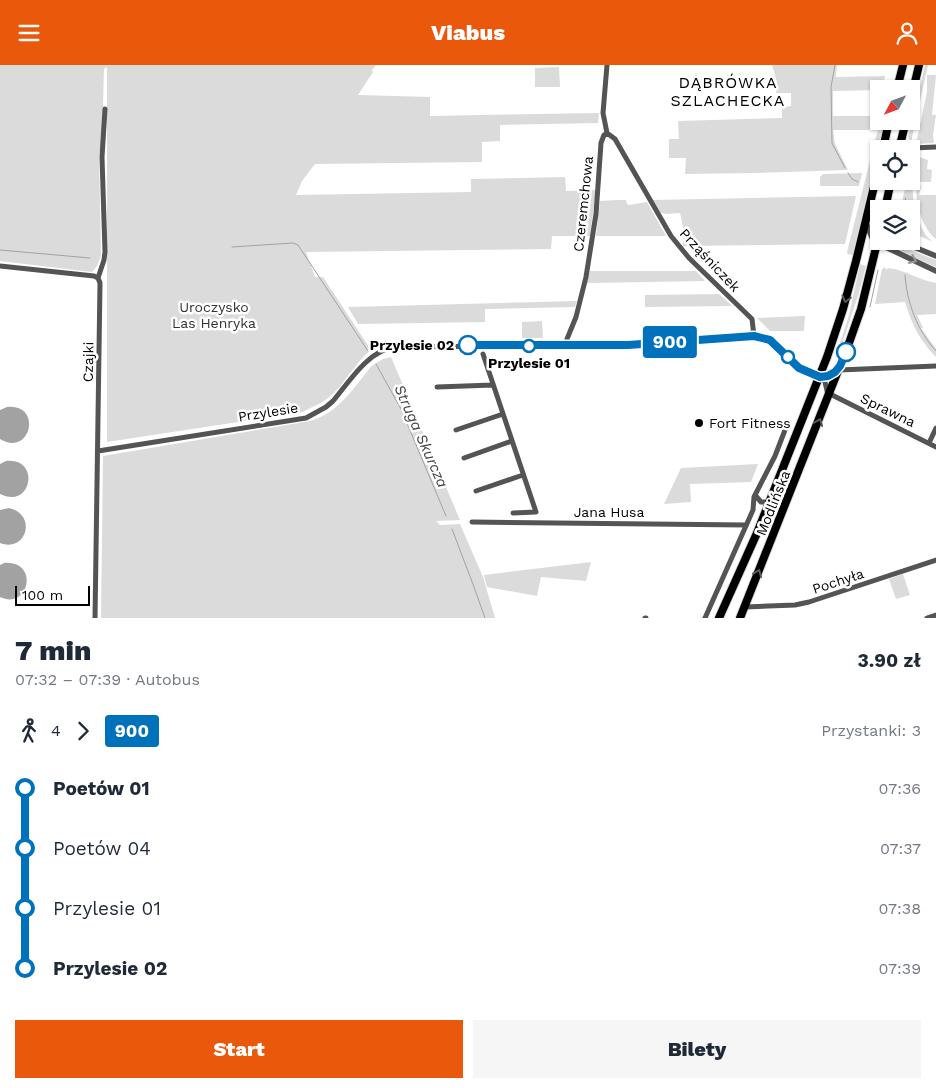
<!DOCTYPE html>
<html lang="pl">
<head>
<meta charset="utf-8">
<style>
	:root { --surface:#fff; --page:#f6f6f7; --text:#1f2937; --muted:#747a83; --accent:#ea580c }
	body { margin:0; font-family:"Work Sans",sans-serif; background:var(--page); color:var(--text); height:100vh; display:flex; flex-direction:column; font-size:19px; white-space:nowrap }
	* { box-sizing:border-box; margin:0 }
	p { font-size:16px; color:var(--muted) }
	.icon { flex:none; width:28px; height:28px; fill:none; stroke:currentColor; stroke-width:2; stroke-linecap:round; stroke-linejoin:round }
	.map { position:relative; height:553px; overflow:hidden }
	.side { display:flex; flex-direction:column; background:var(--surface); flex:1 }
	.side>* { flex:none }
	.badge { padding:0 10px; border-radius:4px; font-size:18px; line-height:32px }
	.needle { width:32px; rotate:229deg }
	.controls { position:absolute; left:870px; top:15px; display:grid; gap:10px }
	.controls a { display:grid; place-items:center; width:50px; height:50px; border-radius:0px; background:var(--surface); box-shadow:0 1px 4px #0004; font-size:25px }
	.scale { position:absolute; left:15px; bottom:12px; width:75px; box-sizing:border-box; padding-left:5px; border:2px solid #000; border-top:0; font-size:14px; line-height:18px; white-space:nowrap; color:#000; -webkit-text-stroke:4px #fff; paint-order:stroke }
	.map>.badge { position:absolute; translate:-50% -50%; box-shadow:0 0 0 2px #fff }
	.legs { display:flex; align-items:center; gap:8px; height:55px; padding:0 15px; font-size:16px }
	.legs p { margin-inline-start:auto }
	.head { display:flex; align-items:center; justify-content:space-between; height:85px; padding:0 15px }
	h1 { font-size:28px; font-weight:800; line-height:38px }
	.action { display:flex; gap:10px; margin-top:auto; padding:10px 15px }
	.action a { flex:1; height:58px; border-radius:0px; background:var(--accent); color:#fff; font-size:20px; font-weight:800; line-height:58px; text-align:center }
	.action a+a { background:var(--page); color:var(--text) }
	ul { padding:0 15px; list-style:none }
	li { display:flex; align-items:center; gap:18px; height:60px; font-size:19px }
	li i { display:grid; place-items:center; width:8px; height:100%; margin:0 6px; background:currentColor }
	li i::after { content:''; width:12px; height:12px; margin:-6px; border:4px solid; border-radius:50%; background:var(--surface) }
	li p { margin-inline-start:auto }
	li:first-child i { background:linear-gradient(#0000 50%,currentColor 0) }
	li:last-child i { background:linear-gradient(currentColor 50%,#0000 0) }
	header { display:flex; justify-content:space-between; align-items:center; height:65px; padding:0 15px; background:var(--accent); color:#fff; font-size:22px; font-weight:800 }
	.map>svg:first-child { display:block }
	.green { fill:#dbdbdb }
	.water { fill:#a2a2a2 }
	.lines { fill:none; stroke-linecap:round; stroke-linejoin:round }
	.stream { stroke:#a2a2a2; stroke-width:1 }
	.primary-casing { stroke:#dbdbdb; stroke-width:10 }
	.minor { stroke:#545454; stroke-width:5 }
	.tertiary { stroke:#545454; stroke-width:5.5 }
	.primary { stroke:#000; stroke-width:8 }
	.oneway { stroke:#989898 }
	.oneway2 { stroke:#595959 }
	.line-1-casing { stroke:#fff; stroke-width:11 }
	.line-1 { stroke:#0072bc; stroke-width:8 }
	.stop-1-dot { fill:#fff; stroke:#0072bc; stroke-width:2.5 }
	.poi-dot { fill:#000; stroke:#fff; stroke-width:2 }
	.labels { text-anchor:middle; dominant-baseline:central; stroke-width:5; stroke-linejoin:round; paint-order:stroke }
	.street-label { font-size:14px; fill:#000; stroke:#fff }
	.park-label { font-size:14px; fill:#323232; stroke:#fff }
	.stop-label { font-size:14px; font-weight:bold; fill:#000; stroke:#fff; text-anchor:end }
	.poi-label { font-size:14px; fill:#000; stroke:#fff; text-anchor:start }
	.water-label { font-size:15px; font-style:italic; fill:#434343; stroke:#fff }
	.quarter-label { font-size:16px; letter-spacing:1px; fill:#000; stroke:#fff }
</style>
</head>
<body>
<header><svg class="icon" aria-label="menu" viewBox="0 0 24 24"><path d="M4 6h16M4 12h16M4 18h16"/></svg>Viabus<svg class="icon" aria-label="person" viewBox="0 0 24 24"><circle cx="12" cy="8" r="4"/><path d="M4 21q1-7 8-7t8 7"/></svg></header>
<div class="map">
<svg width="936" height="553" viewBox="0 0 936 553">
	<rect width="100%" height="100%" fill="#fff"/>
	<path class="green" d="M0,0H376L372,5L373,7L358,30L430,32V51L599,48L598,58L500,60V76L482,77V97L315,99L302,116L296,130L471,127V114L565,112L566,126L596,125L590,171H552L551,184L306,187L315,212H323L371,285C354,298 345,320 328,333C321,339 311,342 303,347L107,377V2L104,4L102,75L99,89L101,191L97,201L92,207L0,196Z
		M772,0H837L836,12L885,11L882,24L879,25L833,26V51H875L872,65H833L835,79L848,105L753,108L685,109L686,93H669V74H679L678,56L782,53V42L791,41V28H776L777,17Z
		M925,0H928L911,77L908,72Z
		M559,2L560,22H535V3Z
		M927,10H936L932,50H936L933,70L934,78L916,79L927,27Z
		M880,56H885L853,190L848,189L847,187Z
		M913,92H915C912,119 910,132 920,158C923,166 926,172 933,177L911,167V144H900L907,116H911V97Z
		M919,92L928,95L927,104L932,105L931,117H921L918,115Z
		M862,108L859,121H820V112L823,109Z
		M918,121H921L919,130H936V174C924,166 912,134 918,121Z
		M856,131L845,179L683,181L684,167L680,148L666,149L661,148L653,135Z
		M617,135H626L627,139L629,140L647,137L666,171H596L600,136Z
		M894,179L936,195V202L893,183Z
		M860,199L866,201L858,231L842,279L840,278L849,250Z
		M885,202L886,205L888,203C905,205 919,215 936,218V249L917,250L923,263H921L936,284V292C919,274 912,260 905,237L875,239L882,204Z
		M590,206H696L705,216L587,218Z
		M719,229L732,241L645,242V230Z
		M577,236L575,242L485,244V257L358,259L348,242Z
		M805,251L804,266H770L757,253Z
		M542,256L543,273H522V257Z
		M391,292L460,455L436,456L440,460L460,459L483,512L495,553H101L103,391L310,356C337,349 353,324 370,303V302L383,294Z
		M758,399L751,417L690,419L691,437L664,439L681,403Z
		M591,497L586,516L541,512L537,531L487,522L484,510Z
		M903,509L910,530L896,534L889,514Z"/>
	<path class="water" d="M7,342C43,338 31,393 0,374V345Z
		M6,396C41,392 32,445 0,429V399Z
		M9,443C38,450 26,488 0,478V445Z
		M4,498C40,495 29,546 0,532V500Z"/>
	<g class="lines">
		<path class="stream" d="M835,0L831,22L832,78L845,103
			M848,108L852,114L858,117
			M905,133L909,144
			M232,182L293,178L298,180L368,286
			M0,185L90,193
			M905,210C907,238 917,265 936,286
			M870,242L878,205
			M376,299L401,344L446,451
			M452,464L474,522L485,553"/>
		<g class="primary-casing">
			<path id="primary" d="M897,24L903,0
				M911,34L919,0
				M883,84L889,56
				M899,84L906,56
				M885,144L891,116
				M719,553L757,468L827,292L843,244L856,196L879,101
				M740,553L849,278L861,244L879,170"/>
		</g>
		<path class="minor" d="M607,0L603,48L607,68
			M607,68L615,74L671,171L689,193L752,254L754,271
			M900,80L911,83L936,82
			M0,201L94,211L98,213
			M567,280V274L576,252L586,212L596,149L601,78L604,70L607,68
			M483,289L536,447L513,448
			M839,305L936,301
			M820,312L828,311L837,305
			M437,322L493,320
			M830,329L936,382
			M456,365L503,349
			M929,378L936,363
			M98,386L306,353L326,342L333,336C349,317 368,286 394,282L628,280L754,271L770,275L799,303L820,312L825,317L828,330
			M464,393L512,376
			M476,426L523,410
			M755,430L761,437H769
			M472,457L746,460
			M745,542L795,540L809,537L936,495
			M95,553L100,218L98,213L104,195L105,187L102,92L105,44
			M645,553H646
			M705,553L753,445L754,432L775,391L785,365
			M927,553L936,550"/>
		<path class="tertiary" d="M866,158L873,175L877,178L936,206
			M894,176L914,182L936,191"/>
		<use href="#primary" class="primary"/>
	</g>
	<defs><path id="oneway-chevron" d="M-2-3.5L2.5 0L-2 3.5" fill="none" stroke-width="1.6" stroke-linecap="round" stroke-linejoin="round" transform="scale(1.25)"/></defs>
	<use class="oneway" href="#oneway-chevron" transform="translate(913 195) rotate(24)"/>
	<g class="oneway2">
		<use href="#oneway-chevron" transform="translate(846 234) rotate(105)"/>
		<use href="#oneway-chevron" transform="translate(819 357) rotate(-68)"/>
		<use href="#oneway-chevron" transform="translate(758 508) rotate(-68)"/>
	</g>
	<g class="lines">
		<g class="line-1-casing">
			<path id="line-1" d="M468,280H628L754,271L770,275L799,303L820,312L828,311L835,307L840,301L846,287"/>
		</g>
		<use href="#line-1" class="line-1"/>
	</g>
	<g class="stop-1-dot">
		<circle cx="468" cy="280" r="9"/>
		<circle cx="529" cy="281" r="6"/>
		<circle cx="846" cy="287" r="9"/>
		<circle cx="788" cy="292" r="6"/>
	</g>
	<circle class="poi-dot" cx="699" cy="358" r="5"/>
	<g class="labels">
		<g class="street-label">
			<text transform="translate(583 139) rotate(-84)">Czeremchowa</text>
			<text transform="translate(710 195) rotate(47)">Prząśniczek</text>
			<text transform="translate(88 297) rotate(-89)">Czajki</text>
			<text transform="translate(888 345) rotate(26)">Sprawna</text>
			<text transform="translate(268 347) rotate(-9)">Przylesie</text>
			<text transform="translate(773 438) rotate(-68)">Modlińska</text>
			<text x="609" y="447">Jana Husa</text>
			<text transform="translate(838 516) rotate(-18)">Pochyła</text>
		</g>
		<g class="park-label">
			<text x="214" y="242">Uroczysko<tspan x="214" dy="16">Las Henryka</tspan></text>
		</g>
		<g class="stop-label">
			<text x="454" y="280">Przylesie 02</text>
			<text x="529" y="298" text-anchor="middle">Przylesie 01</text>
		</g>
		<g class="poi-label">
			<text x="709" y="358">Fort Fitness</text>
		</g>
		<g class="water-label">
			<text transform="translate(421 371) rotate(66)">Struga Skurcza</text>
		</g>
		<g class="quarter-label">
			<text x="728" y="17">DĄBRÓWKA<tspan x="728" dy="18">SZLACHECKA</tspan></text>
		</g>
	</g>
</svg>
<div class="controls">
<a><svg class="needle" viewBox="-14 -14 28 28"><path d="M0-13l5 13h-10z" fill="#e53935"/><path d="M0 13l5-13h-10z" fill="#747a83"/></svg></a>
<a><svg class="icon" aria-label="locate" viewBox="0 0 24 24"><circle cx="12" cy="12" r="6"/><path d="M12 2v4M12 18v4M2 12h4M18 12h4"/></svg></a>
<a><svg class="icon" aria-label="layers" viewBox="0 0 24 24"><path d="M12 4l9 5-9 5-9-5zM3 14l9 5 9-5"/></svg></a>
</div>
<div class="scale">100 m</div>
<b class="badge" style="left:670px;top:277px;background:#0072bc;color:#fff">900</b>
</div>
<section class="side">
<div class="head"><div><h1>7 min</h1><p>07:32 – 07:39 · Autobus</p></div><b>3.90 zł</b></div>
<div class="legs"><svg class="icon" aria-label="walk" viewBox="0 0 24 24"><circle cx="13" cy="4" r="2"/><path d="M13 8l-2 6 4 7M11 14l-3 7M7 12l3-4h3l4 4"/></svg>4<svg class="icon" aria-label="forward" viewBox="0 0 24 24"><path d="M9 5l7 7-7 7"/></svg><b class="badge" style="background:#0072bc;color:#fff">900</b><p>Przystanki: 3</p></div>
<ul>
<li><i style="color:#0072bc"></i><b>Poetów 01</b><p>07:36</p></li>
<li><i style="color:#0072bc"></i><span>Poetów 04</span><p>07:37</p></li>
<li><i style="color:#0072bc"></i><span>Przylesie 01</span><p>07:38</p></li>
<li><i style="color:#0072bc"></i><b>Przylesie 02</b><p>07:39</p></li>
</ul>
<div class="action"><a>Start</a><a>Bilety</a></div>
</section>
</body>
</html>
